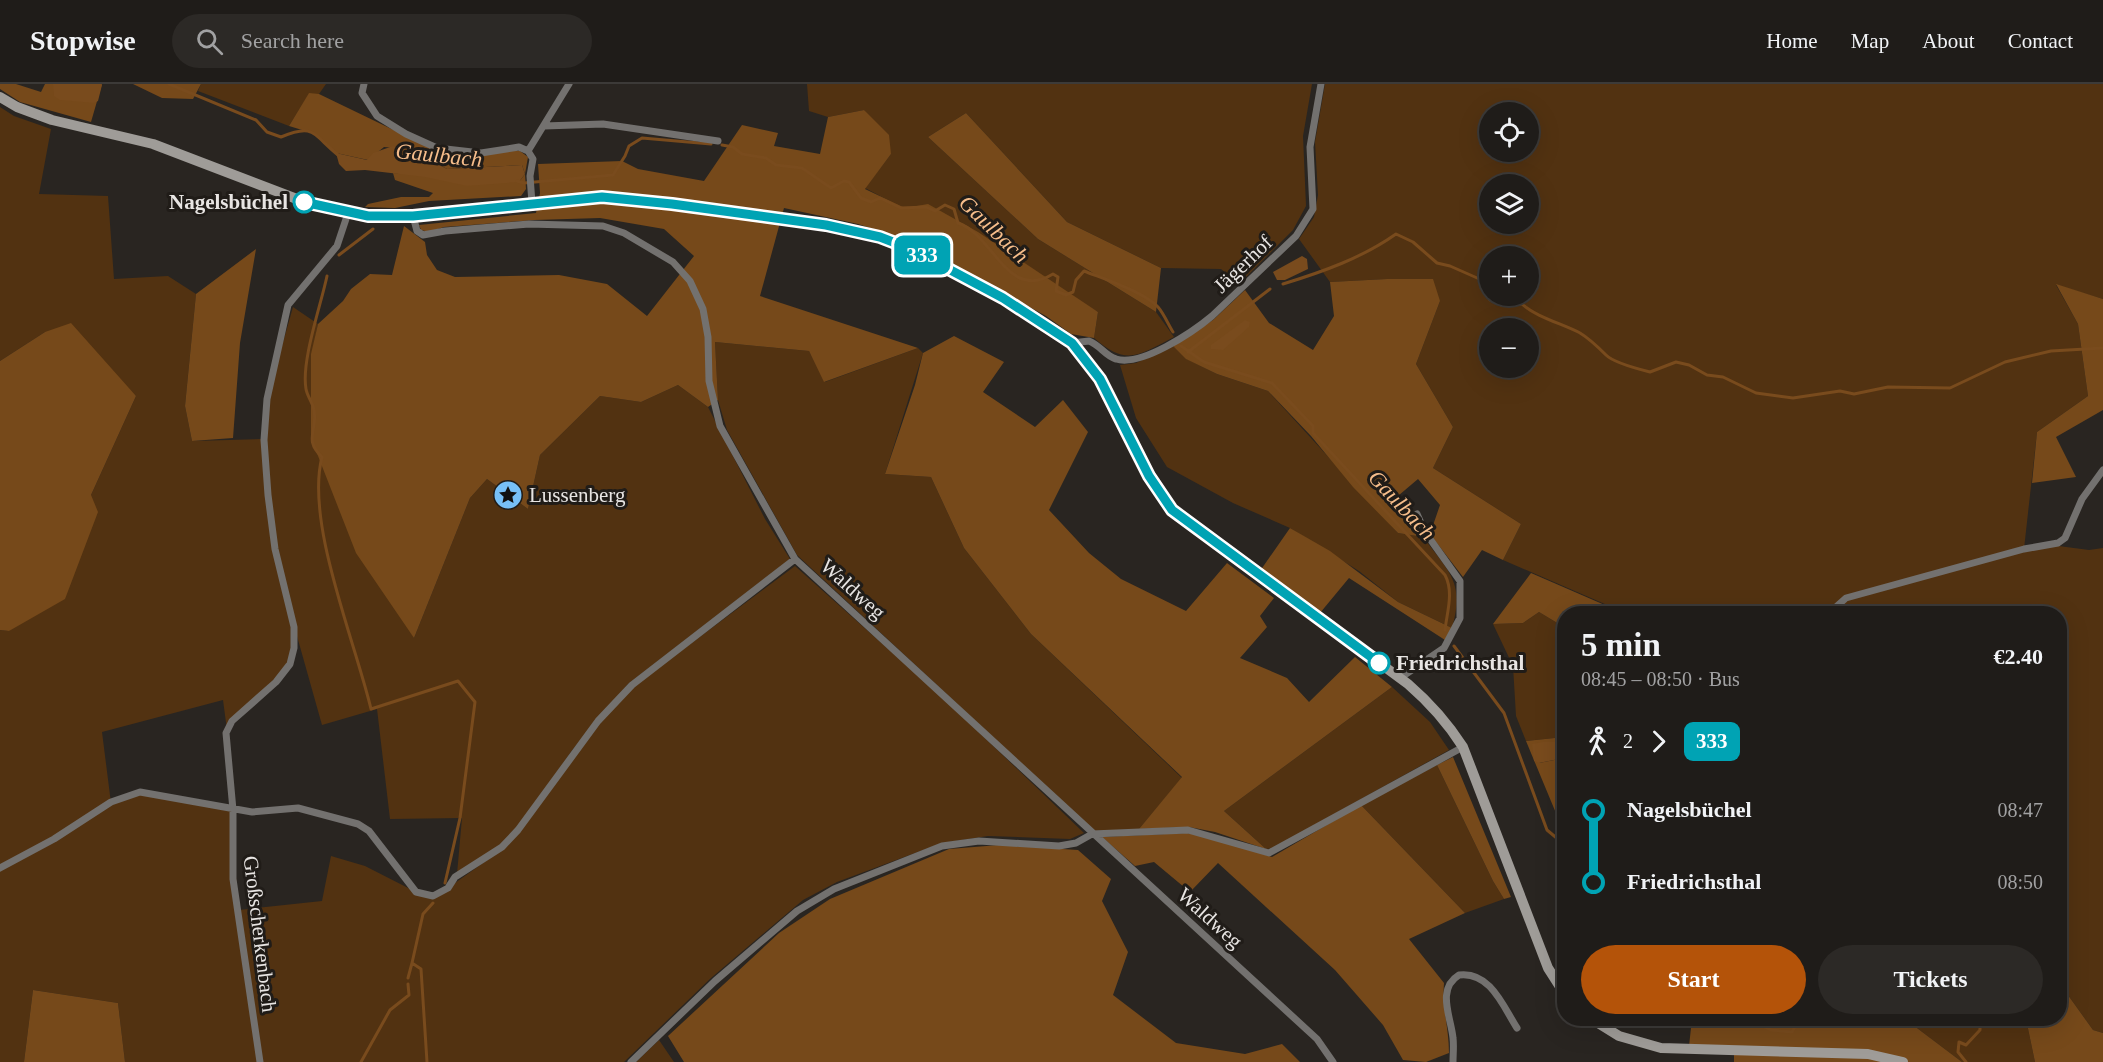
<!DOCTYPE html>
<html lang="en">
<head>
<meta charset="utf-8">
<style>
	:root { --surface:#1f1c19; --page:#2c2926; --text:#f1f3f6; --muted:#a1a1a2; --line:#3c3a38; --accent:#b45309 }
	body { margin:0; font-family:Georgia,serif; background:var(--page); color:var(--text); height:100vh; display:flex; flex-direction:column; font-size:22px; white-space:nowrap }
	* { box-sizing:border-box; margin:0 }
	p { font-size:20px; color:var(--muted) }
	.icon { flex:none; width:33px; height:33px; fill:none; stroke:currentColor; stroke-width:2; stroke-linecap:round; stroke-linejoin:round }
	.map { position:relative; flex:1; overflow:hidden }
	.panel { position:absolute; left:1557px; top:522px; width:510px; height:420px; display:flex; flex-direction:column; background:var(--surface); border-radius:24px; box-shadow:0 6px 24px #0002,0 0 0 2px var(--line) }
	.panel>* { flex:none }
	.badge { padding:0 12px; border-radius:9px; font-size:21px; line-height:39px }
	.controls { position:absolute; left:1479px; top:18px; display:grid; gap:12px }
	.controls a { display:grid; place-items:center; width:60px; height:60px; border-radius:50%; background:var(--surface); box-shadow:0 6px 24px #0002,0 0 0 2px var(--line); font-size:30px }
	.map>.badge { position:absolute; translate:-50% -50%; box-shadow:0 0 0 3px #fff }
	.legs { display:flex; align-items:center; gap:9px; height:66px; padding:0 24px; font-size:20px }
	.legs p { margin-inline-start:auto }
	.summary { display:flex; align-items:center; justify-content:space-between; height:102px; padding:0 24px }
	h1 { font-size:33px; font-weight:700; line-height:45px }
	.primary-button { display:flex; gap:12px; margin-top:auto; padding:12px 24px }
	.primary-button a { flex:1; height:69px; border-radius:36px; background:var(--accent); color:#fff; font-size:24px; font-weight:700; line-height:69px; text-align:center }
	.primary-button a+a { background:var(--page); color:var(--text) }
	ul { padding:0 24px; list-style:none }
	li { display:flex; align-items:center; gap:21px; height:72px; font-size:22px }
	li i { display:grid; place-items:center; width:9px; height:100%; margin:0 8px; background:currentColor }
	li i::after { content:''; width:15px; height:15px; margin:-8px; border:4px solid; border-radius:50%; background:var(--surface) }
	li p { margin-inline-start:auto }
	li:first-child i { background:linear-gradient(#0000 50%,currentColor 0) }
	li:last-child i { background:linear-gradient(currentColor 50%,#0000 0) }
	header { display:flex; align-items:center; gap:36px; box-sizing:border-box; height:84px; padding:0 30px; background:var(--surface); border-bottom:2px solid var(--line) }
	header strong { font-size:28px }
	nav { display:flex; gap:33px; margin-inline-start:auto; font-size:21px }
	.search { width:420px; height:54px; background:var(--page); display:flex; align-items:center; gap:15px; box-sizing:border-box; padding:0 21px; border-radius:33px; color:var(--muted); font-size:22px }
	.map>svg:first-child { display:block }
	.green { fill:#523211; fill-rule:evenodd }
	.forest { fill:#76491a }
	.water { fill:#794b1d }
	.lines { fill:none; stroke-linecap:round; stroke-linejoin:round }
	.stream { stroke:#794b1d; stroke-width:3 }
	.street { stroke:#73716f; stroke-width:7 }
	.secondary { stroke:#9f9c98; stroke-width:10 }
	.line-1-casing { stroke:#fff; stroke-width:14 }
	.line-1 { stroke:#00a3b4; stroke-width:9 }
	.stop-1-dot { fill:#fff; stroke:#00a3b4; stroke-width:3 }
	.labels { text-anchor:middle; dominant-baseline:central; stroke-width:6; stroke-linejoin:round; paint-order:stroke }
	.stop-label { font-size:21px; font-weight:bold; fill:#e8e5e3; stroke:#201c18; text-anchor:end }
	.street-label { font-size:21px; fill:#e8e5e3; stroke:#201c18 }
	.poi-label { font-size:21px; fill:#e8e5e3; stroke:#201c18; text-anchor:start }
	.water-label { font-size:22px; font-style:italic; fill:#f6bd8a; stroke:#201c18 }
</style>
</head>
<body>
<header>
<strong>Stopwise</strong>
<div class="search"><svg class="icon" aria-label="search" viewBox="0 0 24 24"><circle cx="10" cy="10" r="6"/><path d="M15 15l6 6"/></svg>Search here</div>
<nav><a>Home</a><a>Map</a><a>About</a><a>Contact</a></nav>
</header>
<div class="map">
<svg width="2103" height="978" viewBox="0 0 2103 978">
	<rect width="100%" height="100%" fill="#292521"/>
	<path class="green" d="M201,0H326L319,10H309L289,42L198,7Z
		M807,0H1312L1303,52L1306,122L1293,146L1239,200L1221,185L1161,184L1067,138L966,29L928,53L1038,155L1156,228L1174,253C1139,271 1127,283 1094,254L1098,228L865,104L891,70L864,26L828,33L809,27Z
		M1325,0H2103V215L2056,201L2078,240L2088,312L2037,348L2024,465L2051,461L2089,466L2103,464V949L2093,946L2060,900V530L1618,529L1614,524L1503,476L1521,440L1433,384L1453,343L1416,280L1440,217L1387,195L1330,198L1299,155L1314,133L1318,111L1315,58ZM1490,28H1528V68H1490ZM1490,100H1528V140H1490ZM1490,172H1528V212H1490ZM1490,244H1528V284H1490Z
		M0,23L14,32L51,45L39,110L108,112L114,195L168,192L196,210L185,322L192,357L264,355L267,315L293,223L318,240L312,270L414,554L470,414L487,395L528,425L540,371L600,312L641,318L678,301L708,323L765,435L790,475L628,600L573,665L517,745L501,762L457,790L462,734L390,735L377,625L322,641L295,545L290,580L227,646L223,616L102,648L111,719L140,708L233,726L231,736L239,826L322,817L331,772L365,782L416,808L433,812L448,804L504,764L600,638L634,602L795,482L942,613L1084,749L1070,755L988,752L942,759L837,798L803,816L711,894L624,978H125L118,919L33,906L24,978H0V546L9,547L91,411L136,312L45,248L0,277Z
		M715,258L809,267L825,298L918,264L923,269L885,390L931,393L964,464L1031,550L1182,694L1139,745L1094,747L797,471L727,346L718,316Z
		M1173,262L1187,275L1217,290L1268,307L1398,449L1423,453C1449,488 1465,498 1452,544L1398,518L1359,487L1290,444L1233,419L1167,383L1136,334L1120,281L1136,279Z
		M1539,528L1564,543V653L1526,657L1516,632L1513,582L1493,540L1523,539Z
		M1392,603L1430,638L1449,666L1273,764L1266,765L1224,727Z
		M1437,681L1493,797L1504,815L1465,829L1361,721Z
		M1713,935H1852C1806,944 1760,945 1713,935Z
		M1894,935H2026L2035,978H1962L1909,938Z
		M659,956L674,978H636Z"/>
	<path class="forest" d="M0,0H16L41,8L45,0H102L91,38L20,18L0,5Z
		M133,0H201L193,15L162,14Z
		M309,9L319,10L437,67H520L528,73L525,90L526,105L521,112L429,117L395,124L365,123L368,120L401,113H429L433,109L395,96L393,89L519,98L525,90L522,81L447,85L409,65L384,63L368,76L336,69L312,49L289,42Z
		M864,26L889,51L891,70L865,105L905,124L928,120L978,148L1098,228L1094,254L1071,250L1046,232L906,156L858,140L784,124L760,212L918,264L824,298L809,267L715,258L718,316L708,323L678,301L641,318L600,312L540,371L528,425L487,395L470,414L414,554L356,469L311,354V270L318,240L343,217L351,205L370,190L392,191L404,142L425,158L427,171L437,186L455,193L559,191L607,200L647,232L694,172L664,145L600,134L535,136L444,143L429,148L421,146L419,141L536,129L540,109L538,80L622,77L638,85L704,97L742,41L778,49L774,62L820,70L828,33Z
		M966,29L1067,138L1161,184L1156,228L1038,155L928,53Z
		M256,165L240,259L233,354L192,357L185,322L196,210Z
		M1387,195H1433L1440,217L1416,280L1453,343L1433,384L1521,440L1503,476L1482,466L1463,493L1430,450L1440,421L1418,395L1392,417L1423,453L1398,449L1353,403L1311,352L1268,307L1217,290L1186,275L1173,262L1213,236L1245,206L1269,239L1313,266L1334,232L1330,198Z
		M2056,200L2103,215V326L2056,353L2076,393L2032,399L2037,348L2088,312L2078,240Z
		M71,239L136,312L91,411L98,428L65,515L9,547L0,546V277L45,248Z
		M954,252L1004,278L983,308L1035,343L1063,316L1088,348L1049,426L1089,469L1121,495L1186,527L1227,479L1274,514L1260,532L1267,543L1240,574L1287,594L1309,618L1355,573L1392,603L1224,727L1266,765L1215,748L1189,743L1139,745L1182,693L1031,550L964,464L931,393L885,390L915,301L923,269Z
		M1290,444L1330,467L1398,518L1452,544L1445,556L1349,494L1320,529L1260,487Z
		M1531,489L1614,525L1618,529L1564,530V543L1539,528L1523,539L1493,540Z
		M1564,653V658H1543L1539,679L1564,674L1563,746L1526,657Z
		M1453,673L1511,813L1504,815L1493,797L1437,681Z
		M1361,721L1465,829L1409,855L1444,899C1442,923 1449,945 1449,969L1426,978L1403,976L1383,941L1335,886L1218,779L1190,808L1154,778L1135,782L1102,753L1187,749L1213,754L1272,773Z
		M999,761L1078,766L1111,795L1102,817L1128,868L1113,911L1176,959L1245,970L1282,960L1300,978H684L668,952L779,849L830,815L949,765Z
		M2060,900L2093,946L2103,949V978H2035L2026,935L2060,934Z
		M33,906L118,919L125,978H24Z
		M1692,935L1793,943L1853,935H1894L1909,938L1962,978H1734V964L1689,962Z"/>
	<path class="water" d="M53,0H101L102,1L98,17L94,19L60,16L54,12Z
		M393,62L409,65L447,85L522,81L525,90L519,98L467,102L425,93L365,86L346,87L339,80L336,69L367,76L373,69Z
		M1302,172L1307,175L1308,185L1285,196H1277L1273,188Z
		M1245,236L1250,238L1249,243L1223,266L1211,265V261Z
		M1543,658H1564V674L1539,679L1534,677L1532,660Z"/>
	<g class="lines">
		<path class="stream" d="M169,0L256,36L267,48L281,53C315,39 312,50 338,71
			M722,61L733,63L742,70L766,74L776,81L802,84L831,104L844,97L849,98L861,114L871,118L880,114L901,124L926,123L935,127L945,121L954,125L958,139C994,151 1007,218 1053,190L1058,193L1056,207L1066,211L1073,208L1076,196L1084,187C1104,195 1144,208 1158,223C1164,230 1168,240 1173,248
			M517,97L524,99L613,91L625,72L629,62L642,54L711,60
			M339,171L373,145
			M327,192C321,221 301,277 306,305C307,312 313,319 314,326C318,347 303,355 322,373C305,438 355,557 371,625L458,597L475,618L460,734L445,799
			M1283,200C1322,188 1362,174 1396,150L1413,158L1437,179L1450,182L1484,197L1490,216L1501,221L1522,220C1536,233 1563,240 1580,249C1590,255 1598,263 1606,271C1614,279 1638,285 1650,288L1676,278L1689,281L1707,291L1723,293L1756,309L1793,314L1840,307L1854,310L1888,303L1950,304L2005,278L2051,267L2103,264
			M1181,262L1204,278L1272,299L1313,342V349L1445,491C1454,508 1447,528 1445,546
			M1188,268L1270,205
			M1454,562L1504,629L1547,746L1559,756L1564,766
			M408,894L412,879
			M1745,934L1771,946L1792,948L1800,934
			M361,978L390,926L409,911L408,900
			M427,978L421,885L412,879L423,830L433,819
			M1966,978L1958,968L1959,958L1966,961L1980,946V940L1974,934"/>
		<path class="street" d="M364,0L362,9L377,32L406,50L437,64L481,69L519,63L528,67L533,75L530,92L532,119
			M544,42L603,40L718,57
			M528,67L569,0
			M413,132L417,147L423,151L445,147L529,140L603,142L624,149L673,178L690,197L703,225L708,253L709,297L720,342L795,475L1317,955L1333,978
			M1072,259L1089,257C1100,261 1105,272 1116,275C1141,283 1193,248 1212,232L1296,152L1313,125L1310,63L1321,0
			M1828,530L1846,514L2024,465L2058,459L2065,454L2082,415L2103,386
			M1400,594L1444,564L1460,534V497L1425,448L1417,430
			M0,784L54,755L111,718L140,708L252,728L298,724L358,740L369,747L416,808L433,812L448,804L455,793L502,763L518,746L598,637L632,601L795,475
			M260,978L233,795V726L226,649L232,637L276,598L290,580L294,564V543L275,465L268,411L264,356L267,315L288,221L337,162L348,129
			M631,978L715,897L797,827L834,805L942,762L979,757L1059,762L1076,759L1092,750L1188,746L1269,769L1463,663
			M1453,978C1453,970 1454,962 1453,954C1451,933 1436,905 1459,891C1490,887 1503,922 1517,944"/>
		<path class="secondary" d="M0,13L17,23L52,36L153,60L302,117L348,129L413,132L602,113L672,120L826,141L880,153L911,165L1003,214L1072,259L1100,295L1149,392L1172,426L1408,600C1430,619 1447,638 1463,663L1548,884L1564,909
			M1590,934L1619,952L1661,964L1868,970L1903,978"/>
	</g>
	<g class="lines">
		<g class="line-1-casing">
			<path id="line-1" d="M304,118L368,132H413L602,113L672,120L826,141L880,153L911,165L1003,214L1072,259L1100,295L1149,392L1172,426L1379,579"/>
		</g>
		<use href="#line-1" class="line-1"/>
	</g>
	<defs>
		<g id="sight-disc" transform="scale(1.5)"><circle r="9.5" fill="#77c0f7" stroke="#201c18"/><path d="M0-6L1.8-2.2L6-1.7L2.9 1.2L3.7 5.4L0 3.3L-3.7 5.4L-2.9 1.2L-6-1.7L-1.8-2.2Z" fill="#111"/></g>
	</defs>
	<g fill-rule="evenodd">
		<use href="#sight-disc" x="508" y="411"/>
	</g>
	<g class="stop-1-dot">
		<circle cx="304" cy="118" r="10"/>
		<circle cx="1379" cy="579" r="10"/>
	</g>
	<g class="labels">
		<g class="stop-label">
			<text x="288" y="118">Nagelsbüchel</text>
			<text x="1396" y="579" text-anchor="start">Friedrichsthal</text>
		</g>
		<g class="street-label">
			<text transform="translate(1243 180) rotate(-44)">Jägerhof</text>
			<text transform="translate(853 505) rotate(42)">Waldweg</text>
			<text transform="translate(1210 834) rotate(42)">Waldweg</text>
			<text transform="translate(260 850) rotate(83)">Großscherkenbach</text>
		</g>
		<g class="poi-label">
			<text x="529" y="411">Lussenberg</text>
		</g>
		<g class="water-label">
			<text transform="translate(439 71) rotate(6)">Gaulbach</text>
			<text transform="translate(994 145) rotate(44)">Gaulbach</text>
			<text transform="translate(1402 421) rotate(47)">Gaulbach</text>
		</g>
	</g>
</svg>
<div class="controls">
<a><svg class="icon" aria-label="locate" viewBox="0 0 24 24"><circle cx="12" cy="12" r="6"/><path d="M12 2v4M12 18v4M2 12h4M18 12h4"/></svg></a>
<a><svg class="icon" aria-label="layers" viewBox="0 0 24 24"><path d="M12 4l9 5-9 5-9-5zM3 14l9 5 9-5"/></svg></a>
<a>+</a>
<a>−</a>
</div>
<b class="badge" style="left:922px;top:171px;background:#00a3b4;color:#fff">333</b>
<section class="panel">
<div class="summary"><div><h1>5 min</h1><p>08:45 – 08:50 · Bus</p></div><b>€2.40</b></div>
<div class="legs"><svg class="icon" aria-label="walk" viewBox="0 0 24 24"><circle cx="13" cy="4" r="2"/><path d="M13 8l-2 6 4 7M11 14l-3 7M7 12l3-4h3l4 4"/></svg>2<svg class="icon" aria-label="forward" viewBox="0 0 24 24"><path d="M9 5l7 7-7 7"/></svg><b class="badge" style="background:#00a3b4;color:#fff">333</b></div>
<ul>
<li><i style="color:#00a3b4"></i><b>Nagelsbüchel</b><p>08:47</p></li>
<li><i style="color:#00a3b4"></i><b>Friedrichsthal</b><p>08:50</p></li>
</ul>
<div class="primary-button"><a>Start</a><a>Tickets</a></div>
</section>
</div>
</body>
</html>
